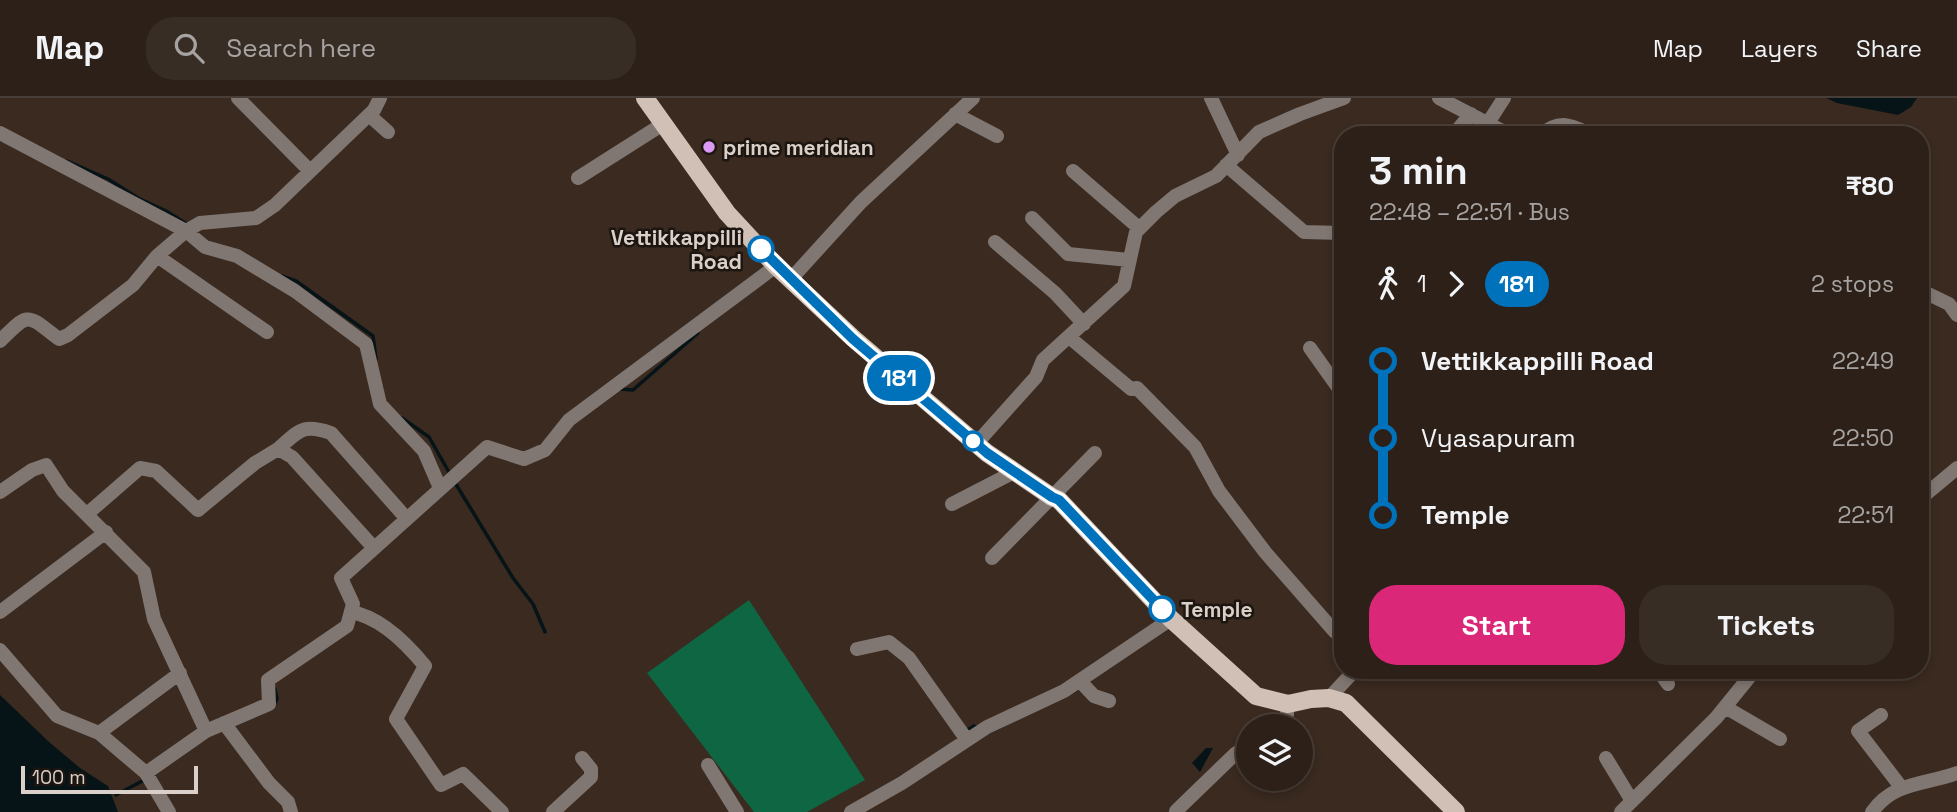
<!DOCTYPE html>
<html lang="en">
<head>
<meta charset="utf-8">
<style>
	:root { --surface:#2c2018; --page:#382d25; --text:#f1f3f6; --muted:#a6a3a2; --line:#483e37; --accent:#db2777 }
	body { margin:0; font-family:"Space Grotesk",sans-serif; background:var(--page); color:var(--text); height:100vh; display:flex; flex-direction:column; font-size:26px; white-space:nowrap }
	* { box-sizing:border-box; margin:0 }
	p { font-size:23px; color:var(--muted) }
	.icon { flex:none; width:38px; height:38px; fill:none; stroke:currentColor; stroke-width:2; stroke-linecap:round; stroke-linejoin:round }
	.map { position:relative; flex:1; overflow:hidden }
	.side { position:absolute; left:1334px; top:28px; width:595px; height:553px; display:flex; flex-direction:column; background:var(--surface); border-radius:28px; box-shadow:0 4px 10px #0003,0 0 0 2px var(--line) }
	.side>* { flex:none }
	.badge { padding:0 14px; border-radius:23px; font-size:24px; line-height:46px }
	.buttons { position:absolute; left:1236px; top:616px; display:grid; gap:14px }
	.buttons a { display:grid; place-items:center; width:77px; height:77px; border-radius:50%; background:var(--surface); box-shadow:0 4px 10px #0003,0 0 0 2px var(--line); font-size:35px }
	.scale { position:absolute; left:21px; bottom:18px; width:177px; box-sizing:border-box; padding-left:7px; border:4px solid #dad0c9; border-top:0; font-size:19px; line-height:24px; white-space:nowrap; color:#dad0c9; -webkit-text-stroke:5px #1c1510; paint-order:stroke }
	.map>.badge { position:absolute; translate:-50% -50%; box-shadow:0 0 0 4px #fff }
	.legs { display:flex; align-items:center; gap:10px; height:77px; padding:0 35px; font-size:23px }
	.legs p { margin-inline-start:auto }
	.head { display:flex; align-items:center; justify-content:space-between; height:119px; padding:0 35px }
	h1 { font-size:38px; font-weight:600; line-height:52px }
	.primary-button { display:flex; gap:14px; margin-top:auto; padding:14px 35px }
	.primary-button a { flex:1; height:80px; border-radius:28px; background:var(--accent); color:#fff; font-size:28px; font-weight:600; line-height:80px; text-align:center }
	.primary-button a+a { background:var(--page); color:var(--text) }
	ul { padding:0 35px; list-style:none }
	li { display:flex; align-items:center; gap:24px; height:77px; font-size:26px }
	li i { display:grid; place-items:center; width:10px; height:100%; margin:0 9px; background:currentColor }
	li i::after { content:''; width:18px; height:18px; margin:-9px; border:5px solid; border-radius:50%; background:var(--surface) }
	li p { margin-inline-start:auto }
	li:first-child i { background:linear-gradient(#0000 50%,currentColor 0) }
	li:last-child i { background:linear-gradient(currentColor 50%,#0000 0) }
	header { display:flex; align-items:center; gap:42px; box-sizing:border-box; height:98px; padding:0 35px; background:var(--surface); border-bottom:2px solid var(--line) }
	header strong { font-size:33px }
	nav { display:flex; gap:38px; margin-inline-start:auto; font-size:24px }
	.search { width:490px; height:63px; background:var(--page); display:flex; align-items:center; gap:18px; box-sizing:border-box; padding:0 24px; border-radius:28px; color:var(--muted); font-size:26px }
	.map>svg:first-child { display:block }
	.green { fill:#0e6643 }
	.water { fill:#061418 }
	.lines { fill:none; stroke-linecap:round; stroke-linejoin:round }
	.stream { stroke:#061418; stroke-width:3.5 }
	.minor { stroke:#807772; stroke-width:14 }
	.major { stroke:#d1c0b5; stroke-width:18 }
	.line-1-casing { stroke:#fff; stroke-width:16 }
	.line-1 { stroke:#0072bc; stroke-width:10 }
	.poi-dot { fill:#dc99f4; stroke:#1c1510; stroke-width:2.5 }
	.stop-1-dot { fill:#fff; stroke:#0072bc; stroke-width:3.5 }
	.labels { text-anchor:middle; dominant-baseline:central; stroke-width:5; stroke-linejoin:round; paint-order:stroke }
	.poi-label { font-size:21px; font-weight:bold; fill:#dad0c9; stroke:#1c1510; text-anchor:start }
	.stop-label { font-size:21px; font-weight:bold; fill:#dad0c9; stroke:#1c1510; text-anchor:end }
</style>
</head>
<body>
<header>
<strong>Map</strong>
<div class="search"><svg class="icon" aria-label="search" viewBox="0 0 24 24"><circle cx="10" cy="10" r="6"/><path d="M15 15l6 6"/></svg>Search here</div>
<nav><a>Map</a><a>Layers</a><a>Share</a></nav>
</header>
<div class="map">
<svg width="1957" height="714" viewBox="0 0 1957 714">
	<rect width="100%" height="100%" fill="#3a2a20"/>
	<path class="green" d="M749,502L865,682L807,714H754L647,575Z"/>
	<path class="water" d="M1826,0H1917L1911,9L1898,17L1837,5Z
		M0,597L49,644L80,670L108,688L118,714H0Z
		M1206,650H1213L1200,674L1192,665Z"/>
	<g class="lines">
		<path class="stream" d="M67,63L108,81L138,100L166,113L187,126
			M282,178L296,183L373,238L376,261
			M619,291L633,292L698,235
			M402,320L429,339L450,376
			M454,383L513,480L533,506L545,534
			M274,607L277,601L275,591
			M967,634L966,633L974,628L979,630
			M116,697L146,681"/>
		<path class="minor" d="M238,0L309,72
			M1211,0L1238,57
			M1439,0L1510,37
			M955,16L997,38
			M369,17L388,34
			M1488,25L1504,0
			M0,35L186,133L205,149L237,158L295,193L366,246L380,306L424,353L440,390
			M1453,37L1471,16
			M1541,37C1560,20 1572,28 1592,37
			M1226,67L1304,134L1342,135
			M1073,73L1139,130
			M578,80L663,26
			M1032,120L1068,156L1129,162
			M995,144L1055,195L1084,226
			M157,158L267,234
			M790,182L861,104L973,0
			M1920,192L1949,206L1957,217
			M1069,239L1131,291L1137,290L1195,349L1219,393L1265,454L1335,534L1342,535
			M0,243C30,213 26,216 59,241L68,237L133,187L157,158L186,133L200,125L256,120L275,107L374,12L380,0
			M1310,250L1342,295
			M976,346L1036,279L1043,262L1124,188L1136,134L1156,114L1175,98L1216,78L1259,34L1300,16L1344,0
			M278,351C299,333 302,325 331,335L407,421
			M0,394L32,372L46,367L63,393L144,474L154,521L206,633
			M1920,401L1957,370
			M952,406L1014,374
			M87,416L140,370L156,373L198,412L255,365L278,351L292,359L374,450
			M992,460L1095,355
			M0,514L106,434
			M351,514C380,519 407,546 425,568L396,621L441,687L463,676L502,714
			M857,551L889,544L909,560L967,642
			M0,552L57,618L99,635
			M1658,572L1668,586
			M1080,583L1094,598L1109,603
			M1329,600L1355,572
			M1725,609L1780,641
			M1881,617L1858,633L1901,689
			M224,625L269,685L288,704L291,714
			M1281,628L1286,625L1288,606
			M1606,660L1632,703
			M708,667L737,714
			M146,675L206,633L269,606L268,582L347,528L353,506L341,480L487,349L524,361L545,352L569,322L776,168
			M1176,713L1235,656L1248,648
			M169,714L146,675L99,635L180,575
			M553,714L591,679V671L582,660
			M851,714L902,685L987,629L1064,593L1171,521
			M1621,714L1716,620L1755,572
			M1872,714C1894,683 1925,687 1957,675"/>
		<path class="major" d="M645,0L727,115L776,168L854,241L987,355L1052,399L1059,402L1171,521L1256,598L1288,606L1311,601L1329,600L1346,605L1456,714"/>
	</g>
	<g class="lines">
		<g class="line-1-casing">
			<path id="line-1" d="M761,151L853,241L987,355L1052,399L1059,402L1162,511"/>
		</g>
		<use href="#line-1" class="line-1"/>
	</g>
	<circle class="poi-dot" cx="709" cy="49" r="7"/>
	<g class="stop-1-dot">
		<circle cx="761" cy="151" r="12"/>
		<circle cx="973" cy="343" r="9"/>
		<circle cx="1162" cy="511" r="12"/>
	</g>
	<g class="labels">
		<g class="poi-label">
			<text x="723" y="49">prime meridian</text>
		</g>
		<g class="stop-label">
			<text x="742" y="139">Vettikkappilli<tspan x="742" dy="24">Road</tspan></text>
			<text x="1181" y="511" text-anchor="start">Temple</text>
		</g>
	</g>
</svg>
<div class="buttons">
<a><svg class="icon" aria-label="layers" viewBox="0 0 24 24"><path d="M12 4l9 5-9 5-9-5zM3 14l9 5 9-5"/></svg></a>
</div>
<div class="scale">100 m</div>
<b class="badge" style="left:899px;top:280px;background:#0072bc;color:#fff">181</b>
<section class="side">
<div class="head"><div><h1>3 min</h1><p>22:48 – 22:51 · Bus</p></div><b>₹80</b></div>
<div class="legs"><svg class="icon" aria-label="walk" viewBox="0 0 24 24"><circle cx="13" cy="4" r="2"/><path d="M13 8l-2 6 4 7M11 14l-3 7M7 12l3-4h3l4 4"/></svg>1<svg class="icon" aria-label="forward" viewBox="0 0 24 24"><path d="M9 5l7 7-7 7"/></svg><b class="badge" style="background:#0072bc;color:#fff">181</b><p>2 stops</p></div>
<ul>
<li><i style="color:#0072bc"></i><b>Vettikkappilli Road</b><p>22:49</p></li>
<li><i style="color:#0072bc"></i><span>Vyasapuram</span><p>22:50</p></li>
<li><i style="color:#0072bc"></i><b>Temple</b><p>22:51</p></li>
</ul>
<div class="primary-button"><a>Start</a><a>Tickets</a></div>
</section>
</div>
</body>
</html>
